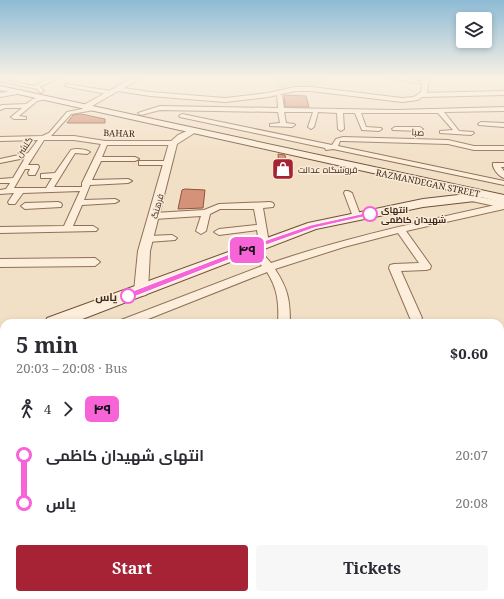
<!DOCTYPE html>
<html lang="en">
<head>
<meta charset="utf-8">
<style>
	:root { --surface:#fff; --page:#f7f7f7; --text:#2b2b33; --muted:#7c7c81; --accent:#a52334 }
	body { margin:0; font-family:"Noto Serif",Cairo,serif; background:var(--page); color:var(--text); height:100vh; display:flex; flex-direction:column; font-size:15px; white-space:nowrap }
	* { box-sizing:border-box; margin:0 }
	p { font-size:13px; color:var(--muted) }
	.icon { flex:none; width:22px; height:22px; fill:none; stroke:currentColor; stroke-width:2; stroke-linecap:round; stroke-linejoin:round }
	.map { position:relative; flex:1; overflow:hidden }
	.sheet { position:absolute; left:0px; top:319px; width:504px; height:280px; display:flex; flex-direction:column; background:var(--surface); border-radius:12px 12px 0 0; box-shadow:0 2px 6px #0003 }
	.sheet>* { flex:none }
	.badge { padding:0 8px; border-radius:6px; font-size:14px; line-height:26px }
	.controls { position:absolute; left:456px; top:12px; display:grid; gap:8px }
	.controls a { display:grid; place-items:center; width:36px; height:36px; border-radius:4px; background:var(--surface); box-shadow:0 2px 6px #0003; font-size:20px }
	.map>.badge { position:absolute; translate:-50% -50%; box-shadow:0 0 0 2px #fff }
	.legs { display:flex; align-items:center; gap:6px; height:44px; padding:0 16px; font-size:13px }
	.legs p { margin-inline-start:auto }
	.summary { display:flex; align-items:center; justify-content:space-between; height:68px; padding:0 16px }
	h1 { font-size:22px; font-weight:700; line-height:30px }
	.button { display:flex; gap:8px; margin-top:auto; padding:8px 16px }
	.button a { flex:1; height:46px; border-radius:4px; background:var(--accent); color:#fff; font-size:16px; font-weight:700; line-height:46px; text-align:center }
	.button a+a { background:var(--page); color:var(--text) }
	ul { padding:0 16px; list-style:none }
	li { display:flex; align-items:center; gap:14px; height:48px; font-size:15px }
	li i { display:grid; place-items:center; width:6px; height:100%; margin:0 5px; background:currentColor }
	li i::after { content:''; width:10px; height:10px; margin:-5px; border:3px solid; border-radius:50%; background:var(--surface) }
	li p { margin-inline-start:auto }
	li:first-child i { background:linear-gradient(#0000 50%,currentColor 0) }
	li:last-child i { background:linear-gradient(currentColor 50%,#0000 0) }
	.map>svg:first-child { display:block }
	.green { fill:#d2d298 }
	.building { fill:#d49378; stroke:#92543c }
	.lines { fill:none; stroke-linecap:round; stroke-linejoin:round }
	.minor-casing { stroke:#907059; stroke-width:2 }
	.tertiary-casing { stroke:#907059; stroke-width:2 }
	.secondary-casing { stroke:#72513c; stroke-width:2 }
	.minor { fill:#fceeda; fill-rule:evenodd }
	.tertiary { fill:#fceeda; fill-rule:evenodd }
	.secondary { fill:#fceeda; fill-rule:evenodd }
	.line-1 { fill:#f764d7; stroke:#fff }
	.stop-1-dot { fill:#fff; stroke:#f764d7; stroke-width:2 }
	.labels { text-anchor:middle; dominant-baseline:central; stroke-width:3; stroke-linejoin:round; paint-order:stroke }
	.far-street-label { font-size:9px; fill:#3f2a1e; stroke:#f9ebd6 }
	.far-poi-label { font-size:9px; fill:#3f2a1e; stroke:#f9ebd6; text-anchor:start }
	.far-stop-label { font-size:9px; font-weight:bold; fill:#3f2a1e; stroke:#f9ebd6; text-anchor:start }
	.stop-label { font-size:11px; font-weight:bold; fill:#3f2a1e; stroke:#f9ebd6; text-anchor:end }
</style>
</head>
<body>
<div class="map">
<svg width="504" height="599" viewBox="0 0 504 599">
	<rect width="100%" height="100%" fill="#f2e0c6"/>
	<path class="green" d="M274,78H324L318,87L277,88Z"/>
	<path class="building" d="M284,95L306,96L309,107H285Z
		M81,114L105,119V123H67L73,115Z
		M278,154L285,155L288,176H280Z
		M185,189L205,190L203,208L178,209L182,190Z"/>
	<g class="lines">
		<g class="minor-casing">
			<path id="minor" d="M51,78H58L40,87L44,91L41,93L37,89L0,81V79L34,86Z
				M387,78H403L428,83L426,84Z
				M67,84L111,91L114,93L111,95L65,86V85Z
				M21,90L23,91V93L0,97V93Z
				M504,91V95L422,97L419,95L422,93Z
				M277,94L282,95L284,108L396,110L504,107V111L444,112L459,131L473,132L474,133L471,135L440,133V131L453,130L438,113H361L366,127L381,128L382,129L379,131L362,130L355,113H343L344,129L341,131L338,129L337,113L318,112L314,127L311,129L308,127L313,112H284L286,123L294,124L295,125L292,127L270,126V124L280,123L278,112L160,110L141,115L138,113L160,106L278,108Z
				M44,96L46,97V99L37,101L19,116L26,117V119H14L11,117L22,108H5L0,110V106L2,105L26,104L33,99Z
				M92,107L95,109L94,110L71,114L51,136H74L105,141H173L176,143L173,145H107L102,157H135L139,159L135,161H101L92,180L128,179L132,181L128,183L90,185L84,200L115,199L119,201L115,203L82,205L73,226H93L98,229L96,231L0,233V227L64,226L80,191L23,193L15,204H9L8,202L14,193L0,194V190L6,189L10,183H0V179L13,178L25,158L0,163V159L28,153L38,140L0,141V137L42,136L49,133L67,112ZM44,140H74L101,144L82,183V187H54L75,153L87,154L90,152C86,149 76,148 71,150L55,173L41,174V178H52L46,188H14L25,169H30L28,173L29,175H35L39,167L38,165H28Z
				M182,114L332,145L336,139L343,137L448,140L474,146H504V150H474L448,144L343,141H340L338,146L504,181V185L333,149L326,150L325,148L180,117L179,116Z
				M481,122L504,123V127L479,125L478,124Z
				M395,127H420L423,129L420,131L393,130L392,129Z
				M139,161H168L172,163L168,165H139Z
				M493,163H504V167H501L504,171V178C499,177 492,168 493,163Z
				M345,191H348L352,193L361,217L360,219L357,220L353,217L344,193Z
				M58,202L61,203L62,205L61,207L25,209L21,206L25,203Z
				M270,202L273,203L274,205L273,207L263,208L269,243L264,246L259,243L257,230L219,235L214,232L219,229L257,225L254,209H220L210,214L206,231L201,234L196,231L201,216L154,219L150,216L154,213L204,210L219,204Z
				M504,203V209L406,231L431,266L430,269L426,270L401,271L422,318L420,321L416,323L412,321L410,318L389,268L390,265L394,264L419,263L398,233L344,247L275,269C288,289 290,300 290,323H278C279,304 278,289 267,272L138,323H119L121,320L262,266L250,250L248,248L250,246H256L271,263C347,237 425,221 504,203Z
				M172,235L177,238L175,240L148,242L143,239L148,236Z
				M95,258L100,262L95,266L0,267V259Z
				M4,363V375L0,376V364Z
				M0,406H4V420H0Z
				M500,485L504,486V509L500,508Z
				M4,555V574L0,575V556Z
				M267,595H287V599H267Z
				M330,595H350L351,599H331Z
				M425,595H445L447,599H427Z
				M465,595H485L487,599H467Z"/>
		</g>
		<g class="tertiary-casing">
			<path id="tertiary" d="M132,78H140L124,88L150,92L225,98L268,93L295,87H311L402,98L414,97L421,92L423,78H429L427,93L418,100L402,102L311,91H295L268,97L225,102L150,96L118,91L87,109H84L80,107Z
				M189,130H195L196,132L177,144L150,251L148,291L146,295L141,296L136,295L134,291L138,251L169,143L178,135Z
				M471,195L504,202V208L467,200L466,198Z"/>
		</g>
		<g class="secondary-casing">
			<path id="secondary" d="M0,86L504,195V203L481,197L475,201L423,207L316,229L72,323H45L47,318L308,223L423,199L467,194L0,90Z
				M4,333V349L0,350V334Z"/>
		</g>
		<use href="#minor" class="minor"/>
		<use href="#tertiary" class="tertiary"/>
		<use href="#secondary" class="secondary"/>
	</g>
	<linearGradient id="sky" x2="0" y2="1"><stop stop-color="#8ebbd5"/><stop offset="0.48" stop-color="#f9f1e5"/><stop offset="1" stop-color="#f9f1e5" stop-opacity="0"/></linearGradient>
	<rect width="504" height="162" fill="url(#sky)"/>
	<path class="line-1" d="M370,212L372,213V215L314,228L266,245L131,298H125L124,296L125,294L261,242L311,225Z"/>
	<defs>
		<g id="shop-square" transform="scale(1.15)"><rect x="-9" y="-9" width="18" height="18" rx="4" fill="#a52334" stroke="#f9ebd6"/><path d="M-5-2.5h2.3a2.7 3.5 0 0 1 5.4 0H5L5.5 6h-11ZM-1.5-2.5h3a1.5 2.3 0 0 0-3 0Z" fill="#fff"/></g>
	</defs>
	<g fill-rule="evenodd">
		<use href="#shop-square" x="283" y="169"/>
	</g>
	<g class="stop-1-dot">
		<circle cx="370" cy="214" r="7"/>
		<circle cx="128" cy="296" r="7"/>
	</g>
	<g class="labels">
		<g class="far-street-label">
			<text transform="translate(418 132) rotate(2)">صبا</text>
			<text transform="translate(119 133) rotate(2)">BAHAR</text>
			<text transform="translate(24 147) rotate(-56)">گلشن</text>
			<text transform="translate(428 183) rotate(12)">RAZMANDEGAN STREET</text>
			<text transform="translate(157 206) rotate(-75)">فرهنگ</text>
		</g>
		<g class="far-poi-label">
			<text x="298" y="169">فروشگاه عدالت</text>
		</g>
		<g class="far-stop-label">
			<text x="381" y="209">انتهای<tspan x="381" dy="10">شهیدان کاظمی</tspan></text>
		</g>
		<g class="stop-label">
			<text x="117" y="296">یاس</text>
		</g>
	</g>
</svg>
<div class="controls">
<a><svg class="icon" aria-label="layers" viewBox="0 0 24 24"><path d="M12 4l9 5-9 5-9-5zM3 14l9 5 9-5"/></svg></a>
</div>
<b class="badge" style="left:247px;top:250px;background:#f764d7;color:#111">۴۹</b>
<section class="sheet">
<div class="summary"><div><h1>5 min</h1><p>20:03 – 20:08 · Bus</p></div><b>$0.60</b></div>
<div class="legs"><svg class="icon" aria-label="walk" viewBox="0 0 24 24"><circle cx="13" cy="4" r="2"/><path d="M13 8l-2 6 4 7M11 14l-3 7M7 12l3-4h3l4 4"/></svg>4<svg class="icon" aria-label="forward" viewBox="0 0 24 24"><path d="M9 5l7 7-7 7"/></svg><b class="badge" style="background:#f764d7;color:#111">۴۹</b></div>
<ul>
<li><i style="color:#f764d7"></i><b>انتهای شهیدان کاظمی</b><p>20:07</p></li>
<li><i style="color:#f764d7"></i><b>یاس</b><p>20:08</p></li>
</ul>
<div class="button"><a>Start</a><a>Tickets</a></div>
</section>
</div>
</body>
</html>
